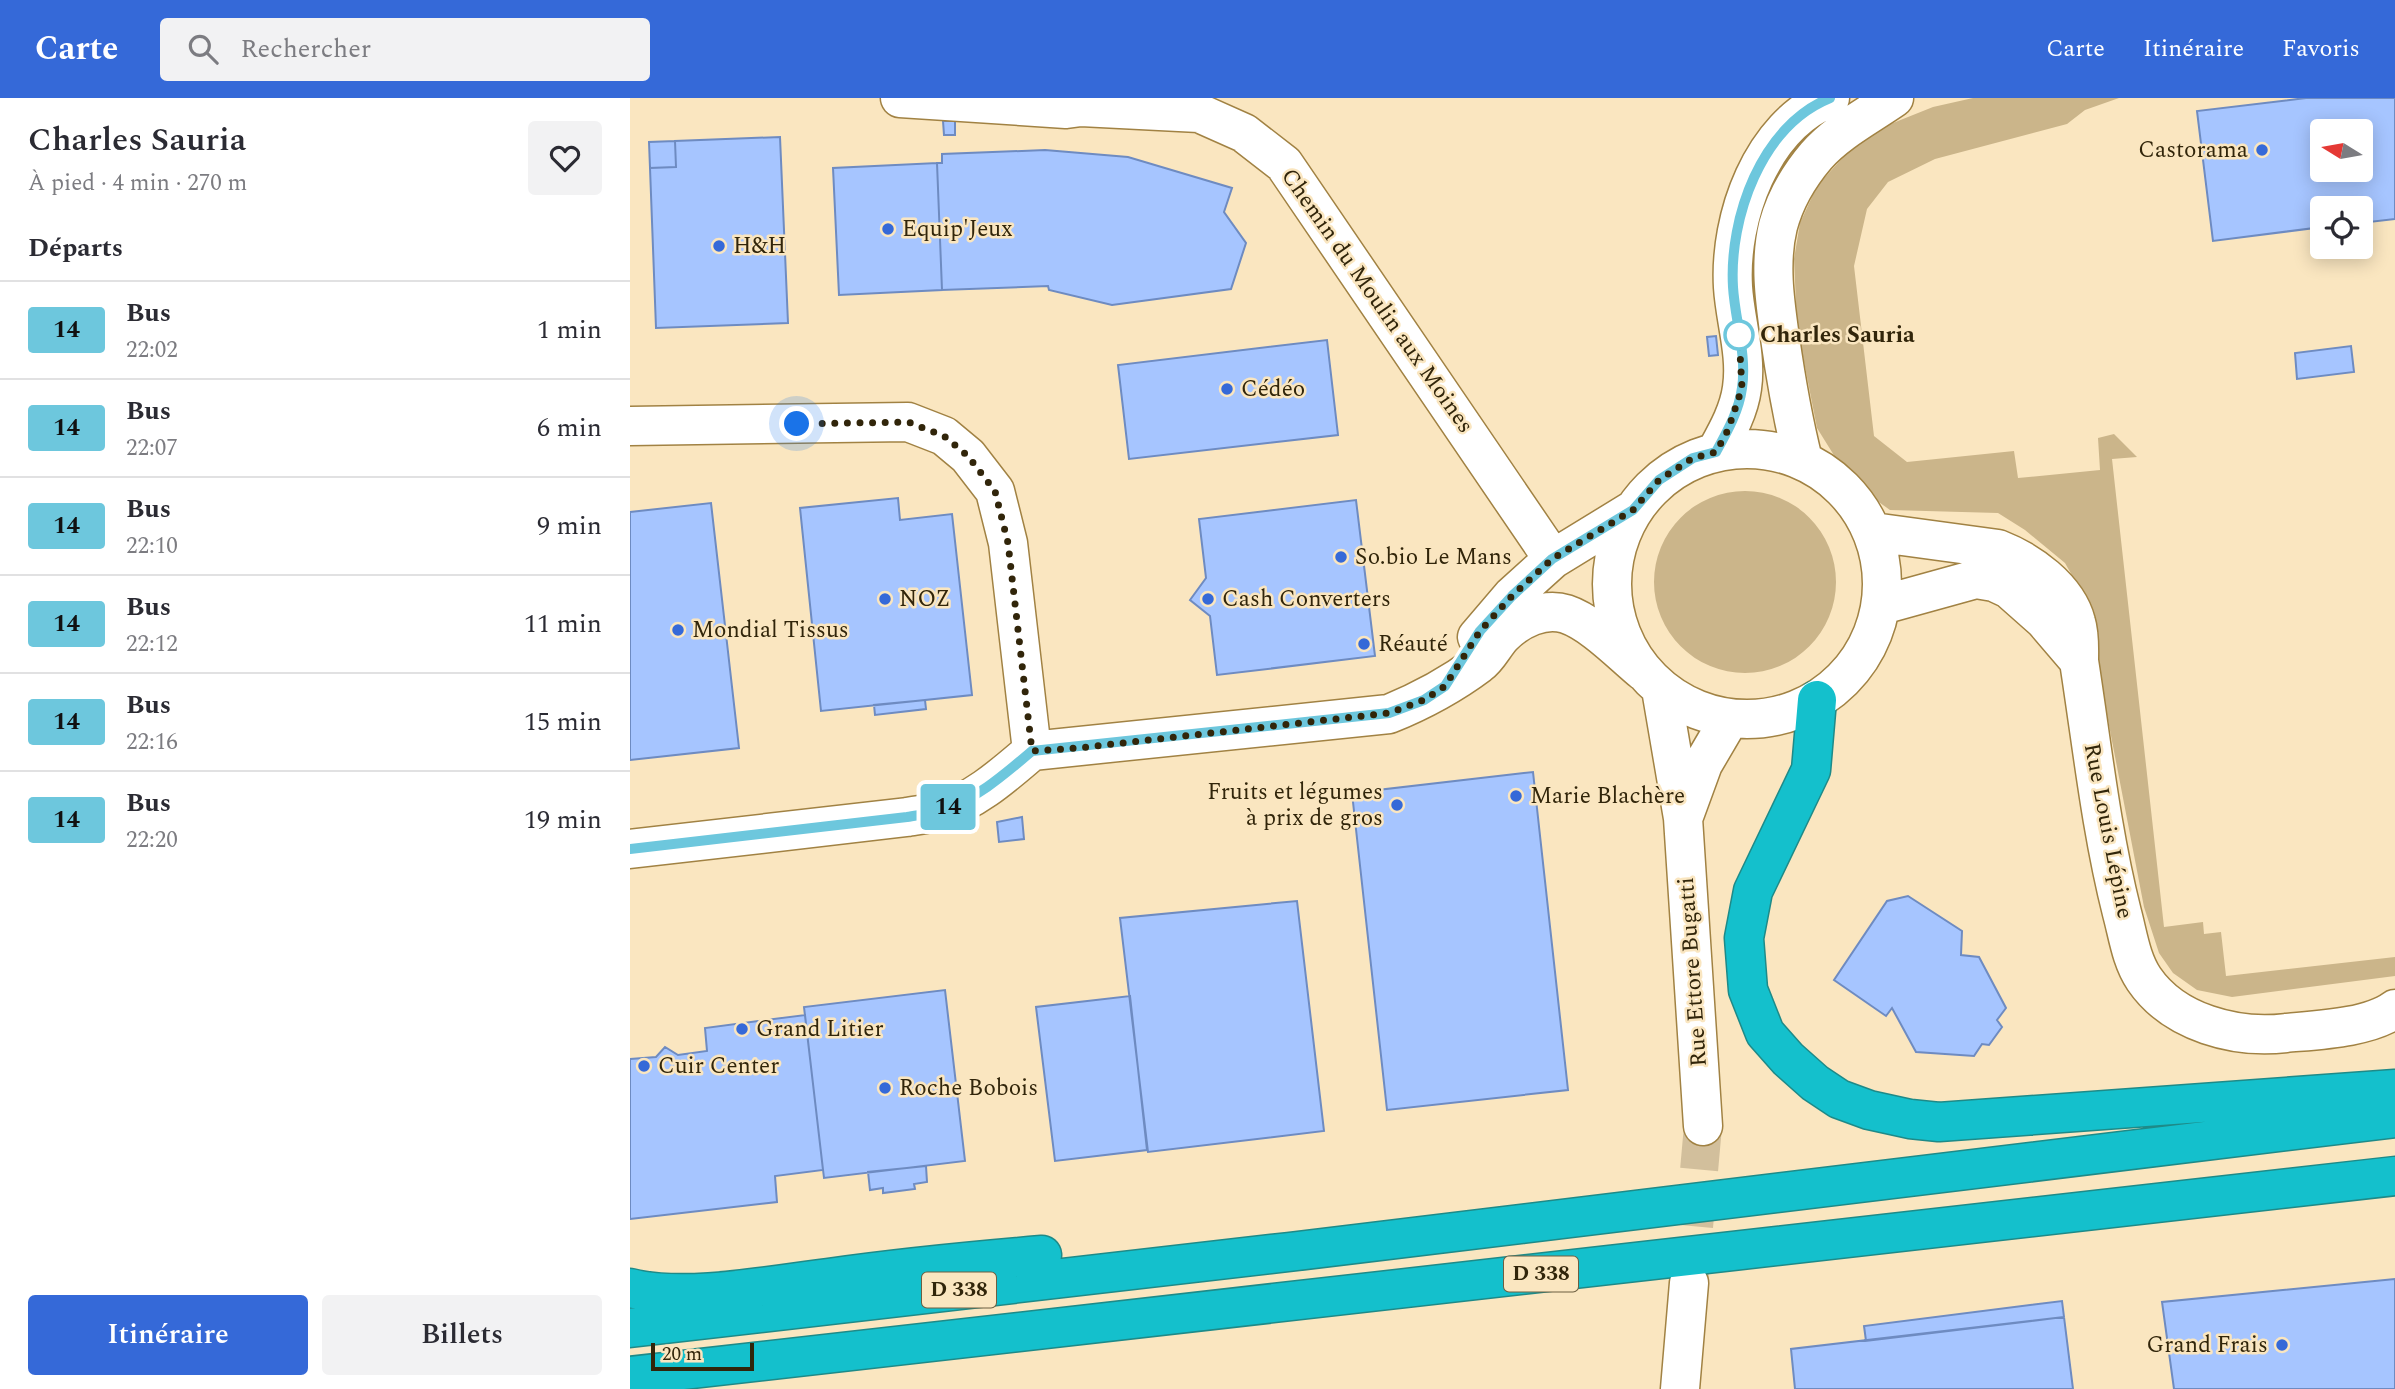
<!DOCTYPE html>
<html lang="fr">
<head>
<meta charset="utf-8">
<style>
	:root { --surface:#fff; --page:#f2f2f3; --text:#2b2b33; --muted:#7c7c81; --line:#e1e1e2; --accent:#3569d8 }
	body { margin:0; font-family:Spectral,serif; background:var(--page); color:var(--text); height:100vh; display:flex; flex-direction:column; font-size:26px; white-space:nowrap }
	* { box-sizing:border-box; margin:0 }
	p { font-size:23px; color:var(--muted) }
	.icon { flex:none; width:38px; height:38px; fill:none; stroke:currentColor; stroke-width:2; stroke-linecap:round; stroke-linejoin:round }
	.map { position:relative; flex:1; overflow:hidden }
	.panel { display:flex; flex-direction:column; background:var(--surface); width:630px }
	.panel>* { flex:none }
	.badge { padding:0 14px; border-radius:5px; font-size:24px; line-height:46px }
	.needle { width:46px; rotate:281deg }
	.tools { position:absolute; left:1680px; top:21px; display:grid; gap:14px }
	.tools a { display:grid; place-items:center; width:63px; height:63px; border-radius:7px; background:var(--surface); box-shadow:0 4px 18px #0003; font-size:35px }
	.scale { position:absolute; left:21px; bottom:18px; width:103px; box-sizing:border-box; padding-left:7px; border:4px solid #31250a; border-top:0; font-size:19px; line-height:24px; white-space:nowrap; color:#31250a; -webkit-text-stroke:5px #fae6c0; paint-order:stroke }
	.you { position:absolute; width:35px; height:35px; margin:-18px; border:5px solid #fff; border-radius:50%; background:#1a73e8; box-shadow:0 0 0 10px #1a73e833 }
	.map>.badge { position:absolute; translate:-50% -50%; box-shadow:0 0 0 4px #fff }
	h2 { padding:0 28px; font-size:26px; line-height:63px }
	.round { display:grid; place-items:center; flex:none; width:74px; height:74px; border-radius:7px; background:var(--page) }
	.summary { display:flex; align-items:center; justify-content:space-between; height:119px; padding:0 28px }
	h1 { font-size:33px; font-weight:600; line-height:52px }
	.primary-button { display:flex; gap:14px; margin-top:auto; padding:14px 28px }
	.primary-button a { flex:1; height:80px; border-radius:7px; background:var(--accent); color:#fff; font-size:28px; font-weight:600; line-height:80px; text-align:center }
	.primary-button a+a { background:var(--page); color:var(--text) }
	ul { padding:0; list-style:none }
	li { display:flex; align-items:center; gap:21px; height:98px; padding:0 28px; border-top:2px solid var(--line) }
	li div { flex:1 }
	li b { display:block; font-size:26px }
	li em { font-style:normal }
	li .badge { min-width:77px; font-weight:700; text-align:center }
	header { display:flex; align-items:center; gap:42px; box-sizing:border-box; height:98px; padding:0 35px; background:var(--accent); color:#fff }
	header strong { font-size:33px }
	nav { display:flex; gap:38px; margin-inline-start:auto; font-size:24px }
	.search { width:490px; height:63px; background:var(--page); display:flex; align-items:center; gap:18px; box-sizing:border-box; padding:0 24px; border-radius:7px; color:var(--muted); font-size:26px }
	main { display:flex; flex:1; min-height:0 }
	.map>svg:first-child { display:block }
	.green { fill:#cbb58a }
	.building { fill:#a6c5ff; stroke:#6e8bc1; stroke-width:2; fill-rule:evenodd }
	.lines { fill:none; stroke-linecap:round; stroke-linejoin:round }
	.minor-tunnel { stroke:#d2bf9c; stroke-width:38; stroke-dasharray:38 19; stroke-linecap:butt }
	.minor-casing { stroke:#a18243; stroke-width:41 }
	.highway-casing { stroke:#1e8a88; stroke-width:41 }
	.minor { stroke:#fff; stroke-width:38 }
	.highway { stroke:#14c0cc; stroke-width:38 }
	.line-casing { stroke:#fff; stroke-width:16 }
	.line { stroke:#6dc7dd; stroke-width:10 }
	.walk { stroke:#31250a; stroke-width:7; stroke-dasharray:0 12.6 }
	.poi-dot { fill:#3569d8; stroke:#fae6c0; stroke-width:2.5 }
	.stop-dot { fill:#fff; stroke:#6dc7dd; stroke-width:3.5 }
	.labels { text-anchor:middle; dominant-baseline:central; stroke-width:5; stroke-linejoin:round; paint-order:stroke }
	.shield { fill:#fae6c0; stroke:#6d5f41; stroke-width:2 }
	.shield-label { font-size:21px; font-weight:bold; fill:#31250a }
	.poi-label { font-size:23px; fill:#31250a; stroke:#fae6c0; text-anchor:start }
	.street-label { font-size:23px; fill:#31250a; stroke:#fae6c0 }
	.stop-label { font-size:23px; font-weight:bold; fill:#31250a; stroke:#fae6c0; text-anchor:start }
</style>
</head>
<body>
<header>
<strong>Carte</strong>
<div class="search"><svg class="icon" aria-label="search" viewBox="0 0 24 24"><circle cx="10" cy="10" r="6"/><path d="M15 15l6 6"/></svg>Rechercher</div>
<nav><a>Carte</a><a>Itinéraire</a><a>Favoris</a></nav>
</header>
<main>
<section class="panel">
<div class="summary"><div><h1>Charles Sauria</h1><p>À pied · 4 min · 270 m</p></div><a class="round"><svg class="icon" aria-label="heart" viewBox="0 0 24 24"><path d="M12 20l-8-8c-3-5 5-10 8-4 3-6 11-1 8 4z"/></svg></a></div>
<h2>Départs</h2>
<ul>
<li><span class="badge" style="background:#6dc7dd;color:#111">14</span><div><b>Bus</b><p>22:02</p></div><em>1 min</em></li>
<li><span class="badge" style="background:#6dc7dd;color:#111">14</span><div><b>Bus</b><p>22:07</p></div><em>6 min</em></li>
<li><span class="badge" style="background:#6dc7dd;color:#111">14</span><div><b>Bus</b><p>22:10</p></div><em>9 min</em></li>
<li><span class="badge" style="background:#6dc7dd;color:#111">14</span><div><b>Bus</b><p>22:12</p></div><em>11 min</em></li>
<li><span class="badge" style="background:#6dc7dd;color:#111">14</span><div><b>Bus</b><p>22:16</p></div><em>15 min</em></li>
<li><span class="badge" style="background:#6dc7dd;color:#111">14</span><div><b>Bus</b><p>22:20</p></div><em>19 min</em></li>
</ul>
<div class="primary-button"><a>Itinéraire</a><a>Billets</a></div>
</section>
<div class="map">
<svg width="1765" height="1291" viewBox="0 0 1765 1291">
	<rect width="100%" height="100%" fill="#fae6c0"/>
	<path class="green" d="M1343,0H1489L1455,12L1437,26L1305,61L1258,84L1237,111L1224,168L1244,338L1277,364L1384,353L1388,380L1470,372L1468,340L1484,336L1507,359L1482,361L1534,829L1573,824L1574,836L1591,834L1596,878L1765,859V878L1602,899L1567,892L1543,875L1529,855L1514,809L1457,513L1448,488L1435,465L1395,432L1368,415L1260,412L1229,390L1215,375L1187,330L1167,228L1164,161L1170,125L1187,88L1217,55L1248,31L1303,9Z
		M1024 484a91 91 0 1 1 182 0a91 91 0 1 1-182 0Z"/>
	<path class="building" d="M1676,0H1765V121L1731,125V110H1692V129L1583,143L1567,13ZM1692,33H1731V72H1692Z
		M313,23H325V37H314Z
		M150,39L158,225L26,230L20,70L46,69L45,43Z
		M45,43L46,69L20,70L19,44Z
		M415,52L498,59L602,90L594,114L616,145L601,191L482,207L419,192L418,188L312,192L307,65H312V56Z
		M307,65L312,192L209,197L203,70Z
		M1086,238L1088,257L1079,258L1077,239Z
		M697,242L708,337L499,361L488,267Z
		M1721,248L1724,274L1667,281L1665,255Z
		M268,400L270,422L322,416L342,597L191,613L170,410Z
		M726,402L745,558L587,577L580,518L560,502L576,480L569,421Z
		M81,405L109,650L0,662V414Z
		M295,602L296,611L245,617L244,607Z
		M903,674L938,992L757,1012L722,695Z
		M392,719L394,741L369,744L367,724Z
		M1278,798L1332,833L1331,857L1349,859L1376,910L1367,922L1372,929L1359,947L1352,946L1344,958L1286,954L1262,910L1256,918L1204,882L1257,803Z
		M667,803L694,1033L518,1054L490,820Z
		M315,892L335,1063L194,1080L174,909Z
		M500,898L517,1052L425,1063L406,909Z
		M175,917L193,1072L145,1078L147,1104L0,1121V961L26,959L35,949L48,957L77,953L75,930Z
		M296,1068L297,1084L284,1086L285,1091L253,1095V1090L240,1092L238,1074Z
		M1765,1181V1291H1544L1532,1204Z
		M1432,1203L1434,1219L1236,1243L1234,1228Z
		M1434,1219L1443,1291H1165L1161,1251Z"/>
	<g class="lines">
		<path class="minor-tunnel" d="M1059,1185L1073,1028"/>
		<g class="minor-casing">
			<path id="minor" d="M270,0L436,11L451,9L569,15L614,35L654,66L923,461
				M0,328L278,324L314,338L338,358L365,393L378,445L402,653
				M982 486a135 135 0 1 1 270 0a135 135 0 1 1-270 0Z
				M1086,354C1097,334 1109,313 1112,290C1117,257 1105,222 1103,189C1099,120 1131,28 1200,0
				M1173,362C1163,322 1156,282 1150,240C1145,204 1139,165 1148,128C1155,102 1169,78 1186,58C1207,34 1238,18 1264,0
				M1243,434L1368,451C1399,463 1437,490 1446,524C1450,537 1449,550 1449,563C1462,647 1471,732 1492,815C1498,837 1501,862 1514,881C1544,925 1606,941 1656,935C1688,932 1739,930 1765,911
				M1252,507L1346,481L1364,484L1379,491L1414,522L1449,563
				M847,539L882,498L923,461L1003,412
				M1031,591L1053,720L1073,1028
				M1054,718L1073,666L1100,620
				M0,751L277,719C288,717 299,716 310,713C344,704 375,676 402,653L759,616C791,603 821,587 849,566C859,559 864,546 873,537C889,521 914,509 936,516C963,525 992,556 1014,574
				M1050,1291L1059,1185"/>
		</g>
		<g class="highway-casing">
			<path id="highway" d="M1187,602L1181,672L1123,793L1114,840L1118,892L1135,935L1158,961L1185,985L1209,1001L1239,1012L1280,1021L1309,1024L1765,991
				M0,1190C55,1204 141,1187 198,1180C269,1170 340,1163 412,1157
				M0,1230L659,1154L1765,1020
				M0,1278L1765,1078"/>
		</g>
		<use href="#minor" class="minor"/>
		<use href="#highway" class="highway"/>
	</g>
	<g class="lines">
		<g class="line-casing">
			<path id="line" d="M0,751L277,719C288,717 299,716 310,713C344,703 375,676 402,653L759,615L794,602L815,588L850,533L882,498L922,461L1003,412L1029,382L1063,360L1086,354C1097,334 1109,313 1112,290C1117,257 1105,222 1103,189C1099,120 1131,28 1200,0"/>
		</g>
		<use href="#line" class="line"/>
		<path class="walk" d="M167,326L278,324L314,338L338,358L365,393L378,445L402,653L448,650L759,615L794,602L815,588L850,533L882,498L922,461L1003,412L1029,382L1063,360L1086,354L1098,332L1112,290L1109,237"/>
	</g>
	<g class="poi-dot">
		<circle cx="1632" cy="52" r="7"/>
		<circle cx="258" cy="131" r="7"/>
		<circle cx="89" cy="148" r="7"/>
		<circle cx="597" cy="291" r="7"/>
		<circle cx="711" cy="459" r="7"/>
		<circle cx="255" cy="501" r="7"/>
		<circle cx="578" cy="501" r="7"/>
		<circle cx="48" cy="532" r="7"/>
		<circle cx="734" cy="546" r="7"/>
		<circle cx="886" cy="698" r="7"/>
		<circle cx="767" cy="707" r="7"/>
		<circle cx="112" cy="931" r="7"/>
		<circle cx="14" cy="968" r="7"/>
		<circle cx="255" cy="990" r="7"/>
		<circle cx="1652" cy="1247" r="7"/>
	</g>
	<circle class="stop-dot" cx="1109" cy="237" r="14"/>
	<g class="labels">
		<g class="shield">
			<rect x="874" y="1158.5" width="74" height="35" rx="5"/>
			<rect x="292" y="1174.5" width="74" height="35" rx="5"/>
		</g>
		<g class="shield-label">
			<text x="911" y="1176">D 338</text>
			<text x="329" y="1192">D 338</text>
		</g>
		<g class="poi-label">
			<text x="1618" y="52" text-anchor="end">Castorama</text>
			<text x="272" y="131">Equip'Jeux</text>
			<text x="103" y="148">H&amp;H</text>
			<text x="611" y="291">Cédéo</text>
			<text x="725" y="459">So.bio Le Mans</text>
			<text x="269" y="501">NOZ</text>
			<text x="592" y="501">Cash Converters</text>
			<text x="62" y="532">Mondial Tissus</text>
			<text x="748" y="546">Réauté</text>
			<text x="753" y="694" text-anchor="end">Fruits et légumes<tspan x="753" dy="26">à prix de gros</tspan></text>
			<text x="900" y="698">Marie Blachère</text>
			<text x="126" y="931">Grand Litier</text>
			<text x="28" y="968">Cuir Center</text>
			<text x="269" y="990">Roche Bobois</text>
			<text x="1638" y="1247" text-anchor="end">Grand Frais</text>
		</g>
		<g class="street-label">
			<text transform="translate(747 203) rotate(55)">Chemin du Moulin aux Moines</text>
			<text transform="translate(1478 733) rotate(79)">Rue Louis Lépine</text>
			<text transform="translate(1063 874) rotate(-94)">Rue Ettore Bugatti</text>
		</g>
		<g class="stop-label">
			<text x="1130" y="237">Charles Sauria</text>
		</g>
	</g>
</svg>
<div class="tools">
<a><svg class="needle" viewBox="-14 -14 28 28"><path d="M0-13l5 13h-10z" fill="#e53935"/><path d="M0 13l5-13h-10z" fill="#7c7c81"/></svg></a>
<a><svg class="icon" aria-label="locate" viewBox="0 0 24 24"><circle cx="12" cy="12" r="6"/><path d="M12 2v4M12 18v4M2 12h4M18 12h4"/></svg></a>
</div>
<div class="scale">20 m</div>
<div class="you" style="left:167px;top:326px"></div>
<b class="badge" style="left:318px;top:709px;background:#6dc7dd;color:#111">14</b>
</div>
</main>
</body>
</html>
